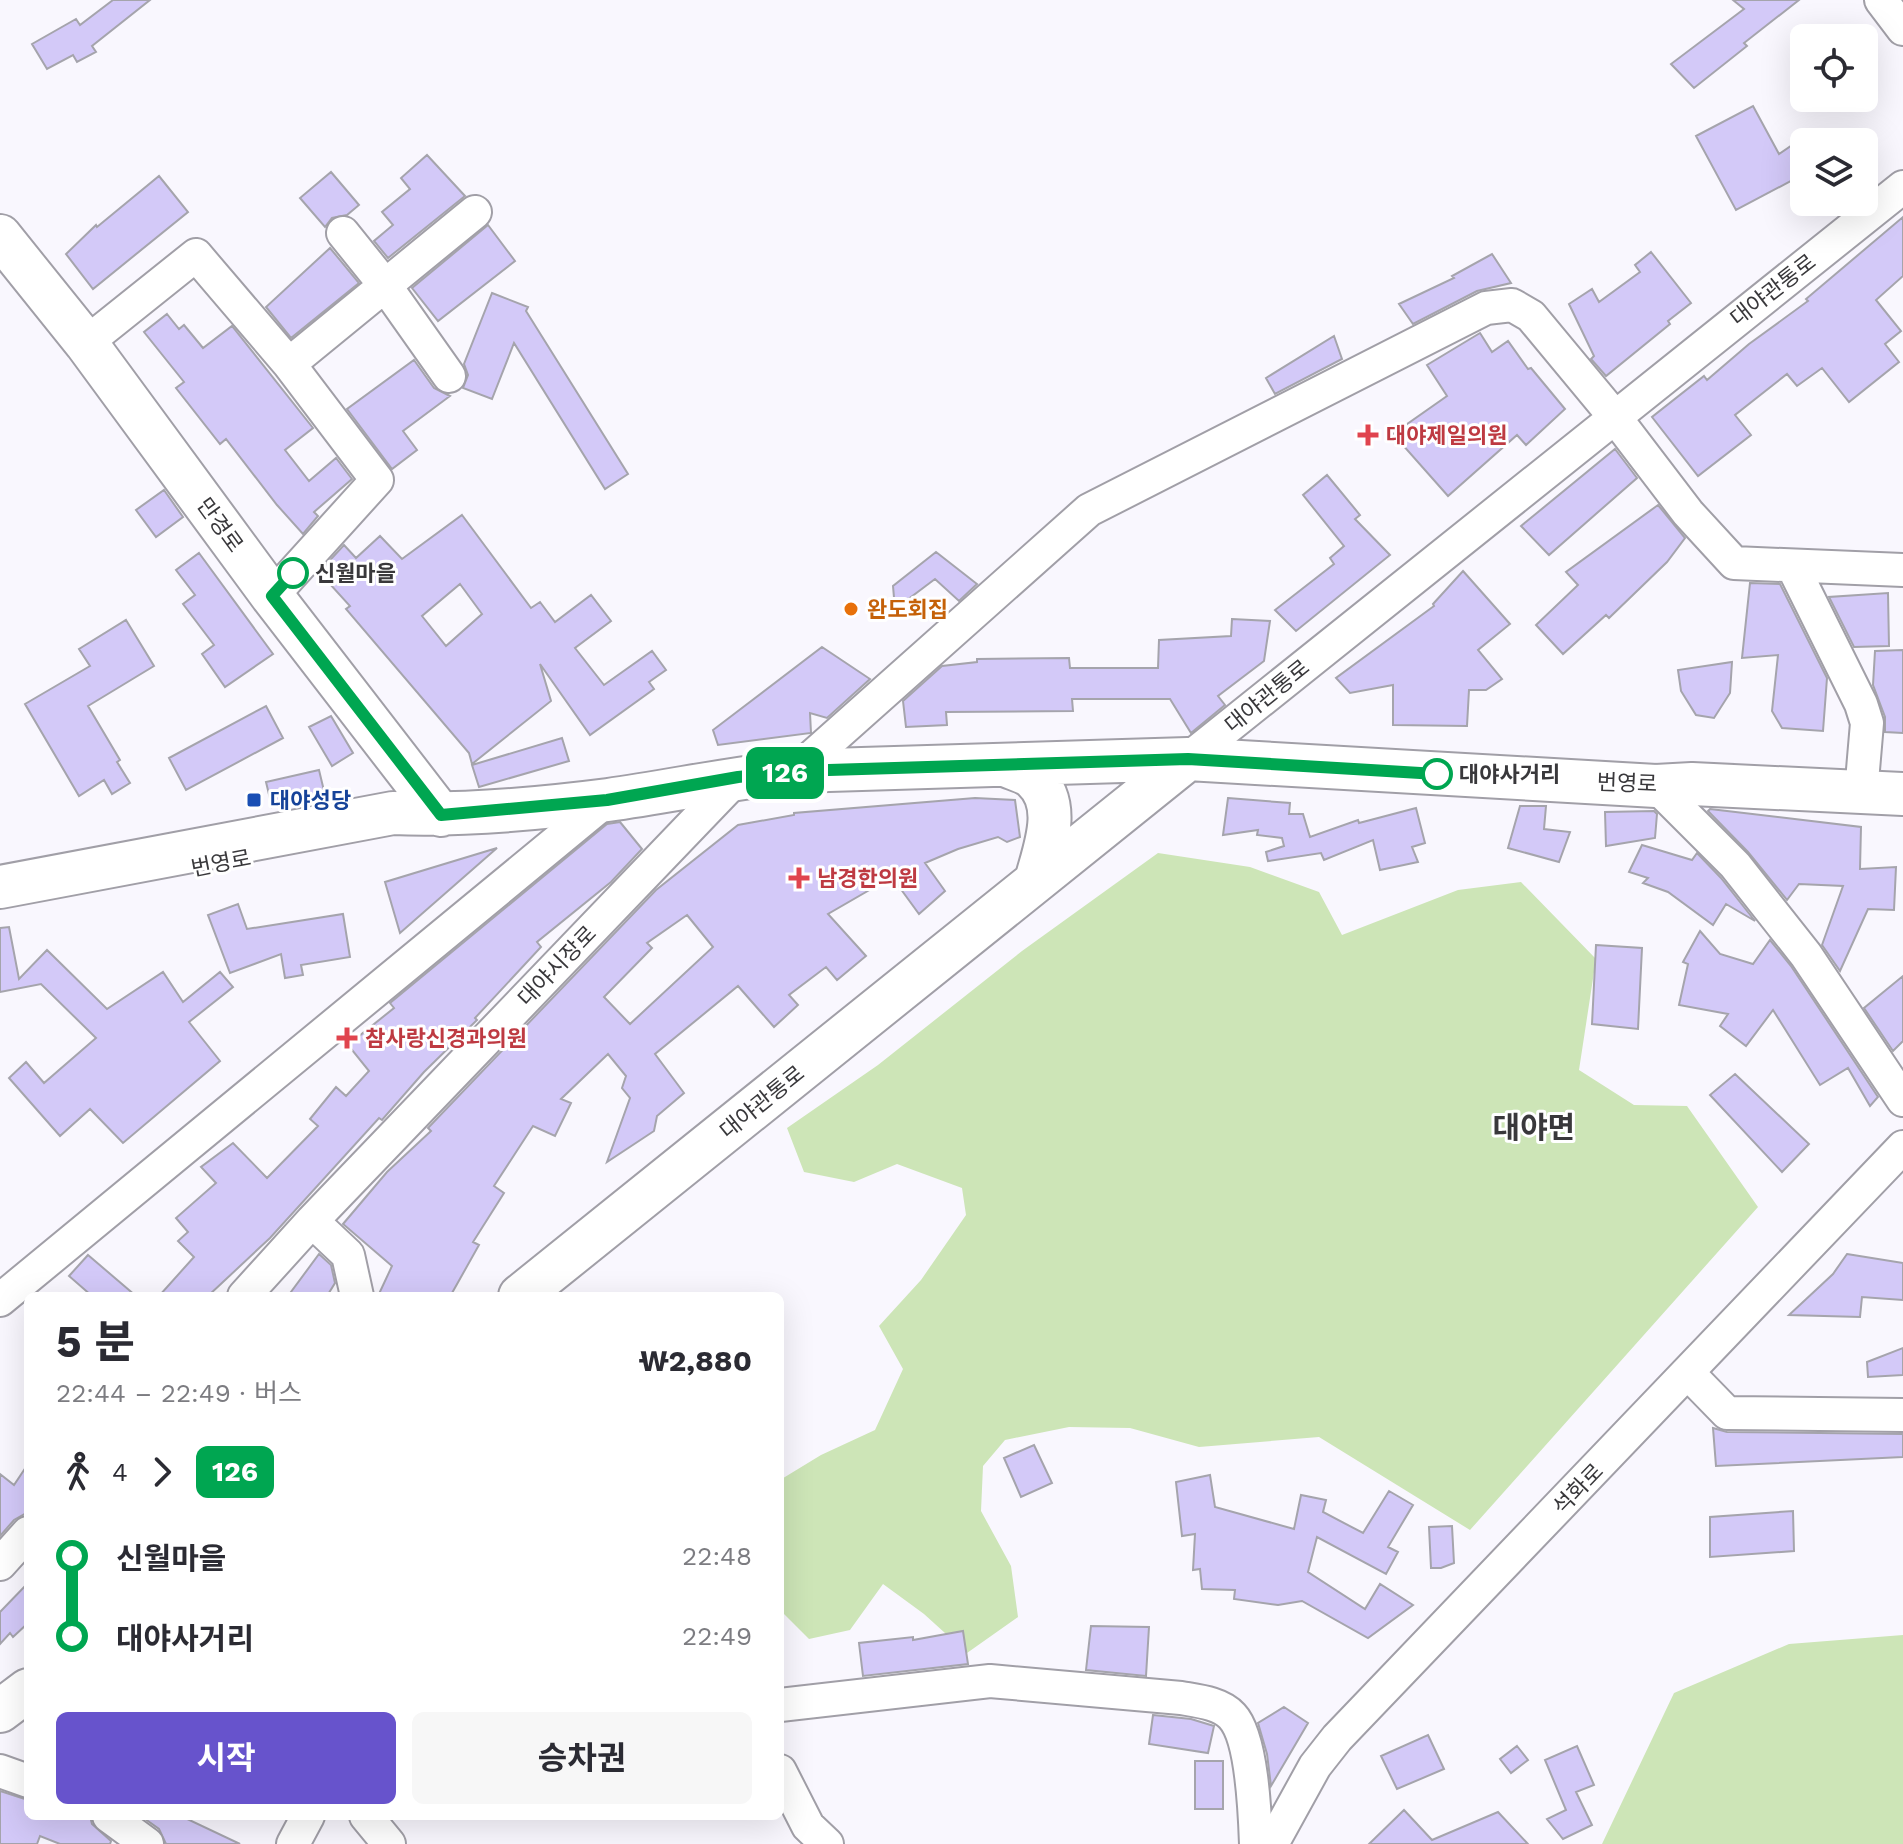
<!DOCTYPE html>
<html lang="ko">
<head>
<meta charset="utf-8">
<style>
	:root { --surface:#fff; --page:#f7f7f7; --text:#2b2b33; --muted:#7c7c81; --accent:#6753cc }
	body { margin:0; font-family:"Work Sans","Noto Sans KR",sans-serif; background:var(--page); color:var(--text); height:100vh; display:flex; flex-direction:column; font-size:30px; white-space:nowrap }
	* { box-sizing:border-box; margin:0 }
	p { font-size:26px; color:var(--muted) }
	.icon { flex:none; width:44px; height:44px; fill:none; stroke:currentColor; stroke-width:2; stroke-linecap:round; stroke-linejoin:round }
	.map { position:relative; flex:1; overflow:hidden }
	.side { position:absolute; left:24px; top:1292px; width:760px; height:528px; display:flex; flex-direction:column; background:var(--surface); border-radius:12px; box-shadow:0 8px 32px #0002 }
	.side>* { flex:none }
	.badge { padding:0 16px; border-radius:12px; font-size:28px; line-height:52px }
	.controls { position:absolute; left:1790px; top:24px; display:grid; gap:16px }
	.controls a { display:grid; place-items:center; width:88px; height:88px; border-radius:12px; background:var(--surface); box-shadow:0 8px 32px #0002; font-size:40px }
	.map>.badge { position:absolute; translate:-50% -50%; box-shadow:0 0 0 4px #fff }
	.legs { display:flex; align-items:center; gap:12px; height:88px; padding:0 32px; font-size:26px }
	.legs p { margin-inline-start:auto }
	.summary { display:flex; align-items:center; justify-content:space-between; height:136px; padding:0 32px }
	h1 { font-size:44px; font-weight:700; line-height:60px }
	.primary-button { display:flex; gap:16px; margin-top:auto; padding:16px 32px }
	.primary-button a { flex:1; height:92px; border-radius:12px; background:var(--accent); color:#fff; font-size:32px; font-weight:700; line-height:92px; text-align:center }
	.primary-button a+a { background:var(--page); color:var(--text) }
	ul { padding:0 32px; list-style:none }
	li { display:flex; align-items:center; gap:28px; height:80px; font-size:30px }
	li i { display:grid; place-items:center; width:12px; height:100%; margin:0 10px; background:currentColor }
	li i::after { content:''; width:20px; height:20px; margin:-10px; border:6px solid; border-radius:50%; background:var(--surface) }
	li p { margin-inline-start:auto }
	li:first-child i { background:linear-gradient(#0000 50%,currentColor 0) }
	li:last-child i { background:linear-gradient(currentColor 50%,#0000 0) }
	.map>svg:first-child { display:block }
	.green { fill:#cde5b7 }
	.building { fill:#d3c9f8; stroke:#a5a4ac; stroke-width:2; fill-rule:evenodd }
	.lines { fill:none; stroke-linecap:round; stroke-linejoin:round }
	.minor-casing { stroke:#a19fa7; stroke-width:36 }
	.major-casing { stroke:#a19fa7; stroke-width:46 }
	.minor { stroke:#fff; stroke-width:32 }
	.major { stroke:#fff; stroke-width:42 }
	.line-1-casing { stroke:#fff; stroke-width:18 }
	.line-1 { stroke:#00a651; stroke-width:12 }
	.health-dot { fill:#e0444e; stroke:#fff; stroke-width:3 }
	.stop-1-dot { fill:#fff; stroke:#00a651; stroke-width:4 }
	.food-dot { fill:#e8710a; stroke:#fff; stroke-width:3 }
	.transit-dot { fill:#1a4fb4; stroke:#fff; stroke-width:3 }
	.labels { text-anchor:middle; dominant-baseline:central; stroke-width:6; stroke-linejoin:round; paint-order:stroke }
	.street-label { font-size:22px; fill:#39383b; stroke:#fff }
	.health-label { font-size:22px; font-weight:bold; fill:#be3a42; stroke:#fff; text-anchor:start }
	.stop-label { font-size:22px; font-weight:bold; fill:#39383b; stroke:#fff; text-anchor:start }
	.food-label { font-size:22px; font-weight:bold; fill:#c56008; stroke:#fff; text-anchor:start }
	.transit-label { font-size:22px; font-weight:bold; fill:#164399; stroke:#fff; text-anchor:start }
	.district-label { font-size:30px; font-weight:bold; fill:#39383b; stroke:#fff }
</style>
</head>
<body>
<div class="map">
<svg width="1903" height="1844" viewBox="0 0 1903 1844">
	<rect width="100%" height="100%" fill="#f9f7fe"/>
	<path class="green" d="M1158,853L1250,867L1319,892L1342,935L1458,890L1521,882L1596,959L1579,1070L1634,1105L1687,1106L1758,1207L1470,1530L1319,1437L1199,1447L1130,1428L1069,1427L1005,1440L983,1466L981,1511L1011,1566L1018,1617L967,1653L924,1614L883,1584L850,1630L809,1639L780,1610V1480L821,1455L875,1430L903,1369L879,1326L921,1280L966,1215L962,1188L897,1164L854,1182L804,1172L787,1128L878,1065L1022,951Z
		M1903,1635V1844H1602L1674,1693L1789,1644Z"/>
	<path class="building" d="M113,0H150L92,46L96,52L77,62L73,55L47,69L32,44L76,19L80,25Z
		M1733,0H1799L1744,43L1747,46L1694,88L1671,64L1744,9Z
		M1753,106L1779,154L1804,137V174L1736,210L1696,136Z
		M427,155L465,196L388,258L374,241L393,225L382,212L410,189L401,178Z
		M331,172L359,205L347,215L332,218L325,227L300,198Z
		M159,176L188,212L93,289L66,254L96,225L97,227Z
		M1903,217V276L1876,300L1901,331L1885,344L1899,362L1849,402L1822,368L1797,386L1787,374L1735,415L1751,435L1698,476L1652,417L1704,376L1707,380L1749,344L1808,301L1806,299Z
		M488,225L515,261L438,321L412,288Z
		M330,248L359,283L291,338L266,307Z
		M1651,252L1691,303L1668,321L1670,324L1606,376L1591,359L1594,356L1569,304L1592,289L1599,302L1640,272L1635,265Z
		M1492,254L1511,283L1477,291L1413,324L1399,304L1454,278L1452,276Z
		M492,293L528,307L526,311L628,474L605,489L514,343L492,399L463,388L468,375L464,364Z
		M167,314L179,329L184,325L203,348L232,326L313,428L285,450L309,481L336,458L352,479L314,512L318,516L303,534L277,505L226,439L220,444L176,388L184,382L144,332Z
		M1480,333L1492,352L1508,341L1528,369L1531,368L1565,409L1526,445L1517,435L1448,496L1393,434L1447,396L1427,365Z
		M1334,336L1342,359L1275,394L1266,378Z
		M414,360L434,388L450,396L403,431L417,450L392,469L347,409Z
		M1615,449L1637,478L1549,555L1521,526Z
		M1327,475L1360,515L1355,519L1390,555L1296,631L1275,610L1334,564L1330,558L1344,546L1303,495Z
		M164,490L183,517L156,537L136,510Z
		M1658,505L1685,538L1667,562L1609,618L1606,615L1563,654L1536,625L1578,585L1566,572Z
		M462,515L531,608L540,602L555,622L591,595L611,621L575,648L604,685L652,651L666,670L649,682L654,689L590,735L540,664L551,701L472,764L469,753L346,609L350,606L319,572L344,545L356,558L380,536L402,559ZM460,584L482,614L446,646L422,616Z
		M936,552L977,584L959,601L935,579L895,609L893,586Z
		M199,553L273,654L225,687L202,654L214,645L183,604L195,595L176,570Z
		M1463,571L1510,624L1478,650L1502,679L1486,690H1469L1467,726L1393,725V685L1350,693L1336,678L1434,606L1433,604Z
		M1750,583L1780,584L1827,678L1823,731L1782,728L1772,711L1778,655L1742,658Z
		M1888,593L1889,646L1854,647L1829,597Z
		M1232,619L1270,621L1264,661L1218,696L1225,705L1191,733L1170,699H1072L1073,711L946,712L947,725L906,727L903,701L942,666L977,662V659L1069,658L1070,668H1158L1159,640L1231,636Z
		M126,620L154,666L88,706L120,760L117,762L130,783L112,794L104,780L79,796L25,704L90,666L79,649Z
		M822,647L870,679L827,718L810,713L811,733L718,745L713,730Z
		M1903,650V733L1885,732V717L1873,685L1875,651Z
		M1732,662L1730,693L1714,718L1696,715L1681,691L1678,670Z
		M266,706L283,738L186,790L169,758Z
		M331,716L353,753L332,766L309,727Z
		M562,738L569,761L479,787L472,765Z
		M319,770L325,795L272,807L266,782Z
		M975,798L1015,800L1020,837L1007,842L998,837L958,849L925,863L945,891L919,914L892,877L828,914L866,956L837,980L826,967L789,995L798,1005L774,1027L738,986L655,1054L684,1093L657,1116L654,1131L607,1162L630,1098L622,1088L626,1076L608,1054L561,1099L571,1103L555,1136L533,1126L494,1186L504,1193L473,1242L479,1245L452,1293L448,1296H378L392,1266L343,1224L387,1172L431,1131L428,1128L656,890L738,825L794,815V813ZM687,915L713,947L630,1024L604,997L652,948L647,943Z
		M1228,798L1290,803L1289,814H1303L1310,837L1358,820L1359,823L1416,808L1425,843L1412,847L1418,862L1380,870L1373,840L1324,860L1321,853L1268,861L1266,852L1284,846L1282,838L1257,835L1258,830L1223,835Z
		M1520,806H1546L1544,829L1570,832L1559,862L1508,848Z
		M1710,809L1861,827L1860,869L1896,867L1894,910L1868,909L1840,971L1822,945L1843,886L1799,884L1787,900L1748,852L1708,811Z
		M1654,811L1657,814L1655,838L1606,846L1605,812Z
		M620,822L642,849L611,882L537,942L541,947L475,1018L477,1020L424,1072L382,1120L379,1118L270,1238L208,1296H159L194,1257L178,1241L188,1232L176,1218L216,1183L201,1167L233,1143L267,1178L318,1126L310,1119L336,1087L346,1096L369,1071L348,1045L394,1008L390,1003L607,824Z
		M1642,845L1692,860L1697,853L1721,878L1755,921L1726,904L1713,925L1668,892L1643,883L1648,878L1629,872Z
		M497,848L400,933L385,882Z
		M238,904L247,929L343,914L350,957L301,965L303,975L285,978L281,954L230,973L208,915Z
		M9,927L19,979L47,950L107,1009L163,972L183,1002L220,972L233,987L189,1022L220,1061L123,1143L90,1109L60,1136L9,1078L26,1062L44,1083L96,1038L41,984L0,992V928Z
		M1700,931L1720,954L1753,964L1770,940L1791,966L1878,1097L1870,1106L1848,1068L1820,1085L1773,1010L1746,1046L1720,1026L1728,1014L1679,1005L1688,964L1683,962Z
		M1596,945L1642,948L1638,1029L1592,1024Z
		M1903,976V1041L1893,1051L1864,1008Z
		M1735,1074L1809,1144L1782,1172L1710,1095Z
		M319,1254L331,1265L335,1283L327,1296H288Z
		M1847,1254L1903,1263V1300L1862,1297L1860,1317L1789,1315L1833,1274Z
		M88,1255L136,1296H92L69,1276Z
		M1903,1348V1375L1868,1377L1867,1362Z
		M1713,1428L1727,1432L1903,1434V1457L1716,1466Z
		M1034,1445L1052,1483L1021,1497L1004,1458Z
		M28,1464V1512L14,1520L0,1536V1474L14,1485Z
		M1210,1475L1215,1507L1294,1529L1301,1495L1326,1500L1323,1512L1363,1533L1389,1491L1413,1505L1388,1547L1398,1552L1386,1574L1317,1537L1308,1572L1365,1609L1380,1584L1413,1605L1368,1638L1302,1601L1278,1605L1234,1599L1235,1590L1202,1589L1200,1569L1193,1570L1195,1534L1182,1536L1176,1482Z
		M1793,1511L1794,1551L1710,1557V1517Z
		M1452,1526L1454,1563L1441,1568H1431L1429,1527Z
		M28,1583V1623L13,1637L10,1633L0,1644V1612Z
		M1091,1626L1149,1627L1146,1676L1086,1670Z
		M963,1631L968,1664L863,1676L859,1643L913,1637V1640Z
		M1284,1707L1308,1723L1271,1786L1267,1754L1258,1723Z
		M1153,1715L1191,1719L1214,1726L1208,1753L1149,1744Z
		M1428,1735L1444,1769L1397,1789L1381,1756Z
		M1517,1746L1528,1760L1511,1773L1500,1759Z
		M1577,1746L1594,1785L1576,1792L1592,1825L1563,1839L1547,1819L1566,1810L1545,1760Z
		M1195,1761H1223V1809H1195Z
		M0,1791L28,1800V1816H90L92,1824L111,1841L110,1844H60L40,1836L37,1844H0Z
		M1404,1810L1432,1840L1498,1812L1528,1844H1369Z
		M141,1816H181L240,1844H166L159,1829Z"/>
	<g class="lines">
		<g class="minor-casing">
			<path id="minor" d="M1881,0L1903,29
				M343,233L384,284L449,376
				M86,343L196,255L289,364L377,480L272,596
				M289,364L475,212
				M1793,567L1861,704L1867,723L1861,793
				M1188,759L1903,187
				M796,771L1089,510L1486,308L1512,305L1531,316L1614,416L1688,513L1734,563L1903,570
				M1656,786L1735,865L1806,955L1903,1100
				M312,1221L348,1255L357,1296
				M244,1296L312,1221L738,777
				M0,1300L607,800
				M1688,1373L1727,1413L1903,1415
				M0,1564L28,1533
				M780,1705L990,1681L1181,1698C1198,1701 1220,1703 1232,1716C1252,1737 1255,1815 1256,1844
				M0,1771L28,1781
				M780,1771L808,1826L827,1844
				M109,1816L147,1844
				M366,1816L389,1844
				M293,1844L308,1816
				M1272,1844L1315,1766L1337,1738L1903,1147"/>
		</g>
		<g class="major-casing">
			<path id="major" d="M0,236L86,343L272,596L441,815
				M1005,765C1013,769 1027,772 1034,779C1063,805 1044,850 1036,881
				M0,887L393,813C464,816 537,809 608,800C671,791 733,778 796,771L1188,759L1656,786L1692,784L1903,794
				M520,1296L1188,759
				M0,1711L28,1690"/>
		</g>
		<use href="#minor" class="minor"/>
		<use href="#major" class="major"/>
	</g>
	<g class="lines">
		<g class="line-1-casing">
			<path id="line-1" d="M293,573L272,596L441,815L607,800L738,777L796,771L1188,759L1437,774"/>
		</g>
		<use href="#line-1" class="line-1"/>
	</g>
	<g class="health-dot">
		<path d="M1364 423h8v8h8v8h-8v8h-8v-8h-8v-8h8z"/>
		<path d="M795 866h8v8h8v8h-8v8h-8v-8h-8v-8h8z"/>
		<path d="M343 1026h8v8h8v8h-8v8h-8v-8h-8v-8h8z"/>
	</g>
	<g class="stop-1-dot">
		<circle cx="293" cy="573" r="14"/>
		<circle cx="1437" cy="774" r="14"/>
	</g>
	<circle class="food-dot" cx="851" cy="609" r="8"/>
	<rect class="transit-dot" x="246" y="792" width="16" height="16" rx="4"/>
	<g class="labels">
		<g class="street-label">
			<text transform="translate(1773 290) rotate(-38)">대야관통로</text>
			<text transform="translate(220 525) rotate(54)">만경로</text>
			<text transform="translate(1267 696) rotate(-39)">대야관통로</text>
			<text transform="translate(1627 783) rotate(2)">번영로</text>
			<text transform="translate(221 863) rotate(-11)">번영로</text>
			<text transform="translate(557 966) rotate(-46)">대야시장로</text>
			<text transform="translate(762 1102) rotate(-39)">대야관통로</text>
			<text transform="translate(1578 1489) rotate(-46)">석화로</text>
		</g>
		<g class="health-label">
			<text x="1386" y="435">대야제일의원</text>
			<text x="817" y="878">남경한의원</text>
			<text x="365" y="1038">참사랑신경과의원</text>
		</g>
		<g class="stop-label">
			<text x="315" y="573">신월마을</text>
			<text x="1459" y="774">대야사거리</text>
		</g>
		<g class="food-label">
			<text x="867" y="609">완도회집</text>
		</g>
		<g class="transit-label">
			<text x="270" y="800">대야성당</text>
		</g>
		<g class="district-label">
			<text x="1534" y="1127">대야면</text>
		</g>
	</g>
</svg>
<div class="controls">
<a><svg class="icon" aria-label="locate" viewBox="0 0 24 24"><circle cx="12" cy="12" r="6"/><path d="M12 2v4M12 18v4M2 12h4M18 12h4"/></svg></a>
<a><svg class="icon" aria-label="layers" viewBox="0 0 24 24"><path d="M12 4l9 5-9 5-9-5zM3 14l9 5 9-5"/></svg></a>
</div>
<b class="badge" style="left:785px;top:773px;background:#00a651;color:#fff">126</b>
<section class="side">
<div class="summary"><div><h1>5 분</h1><p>22:44 – 22:49 · 버스</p></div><b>₩2,880</b></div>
<div class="legs"><svg class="icon" aria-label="walk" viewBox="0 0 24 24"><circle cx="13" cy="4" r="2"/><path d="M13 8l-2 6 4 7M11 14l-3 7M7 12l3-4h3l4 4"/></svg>4<svg class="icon" aria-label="forward" viewBox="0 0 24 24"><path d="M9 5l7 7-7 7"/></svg><b class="badge" style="background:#00a651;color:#fff">126</b></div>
<ul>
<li><i style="color:#00a651"></i><b>신월마을</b><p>22:48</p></li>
<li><i style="color:#00a651"></i><b>대야사거리</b><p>22:49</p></li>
</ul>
<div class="primary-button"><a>시작</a><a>승차권</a></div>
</section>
</div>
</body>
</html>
